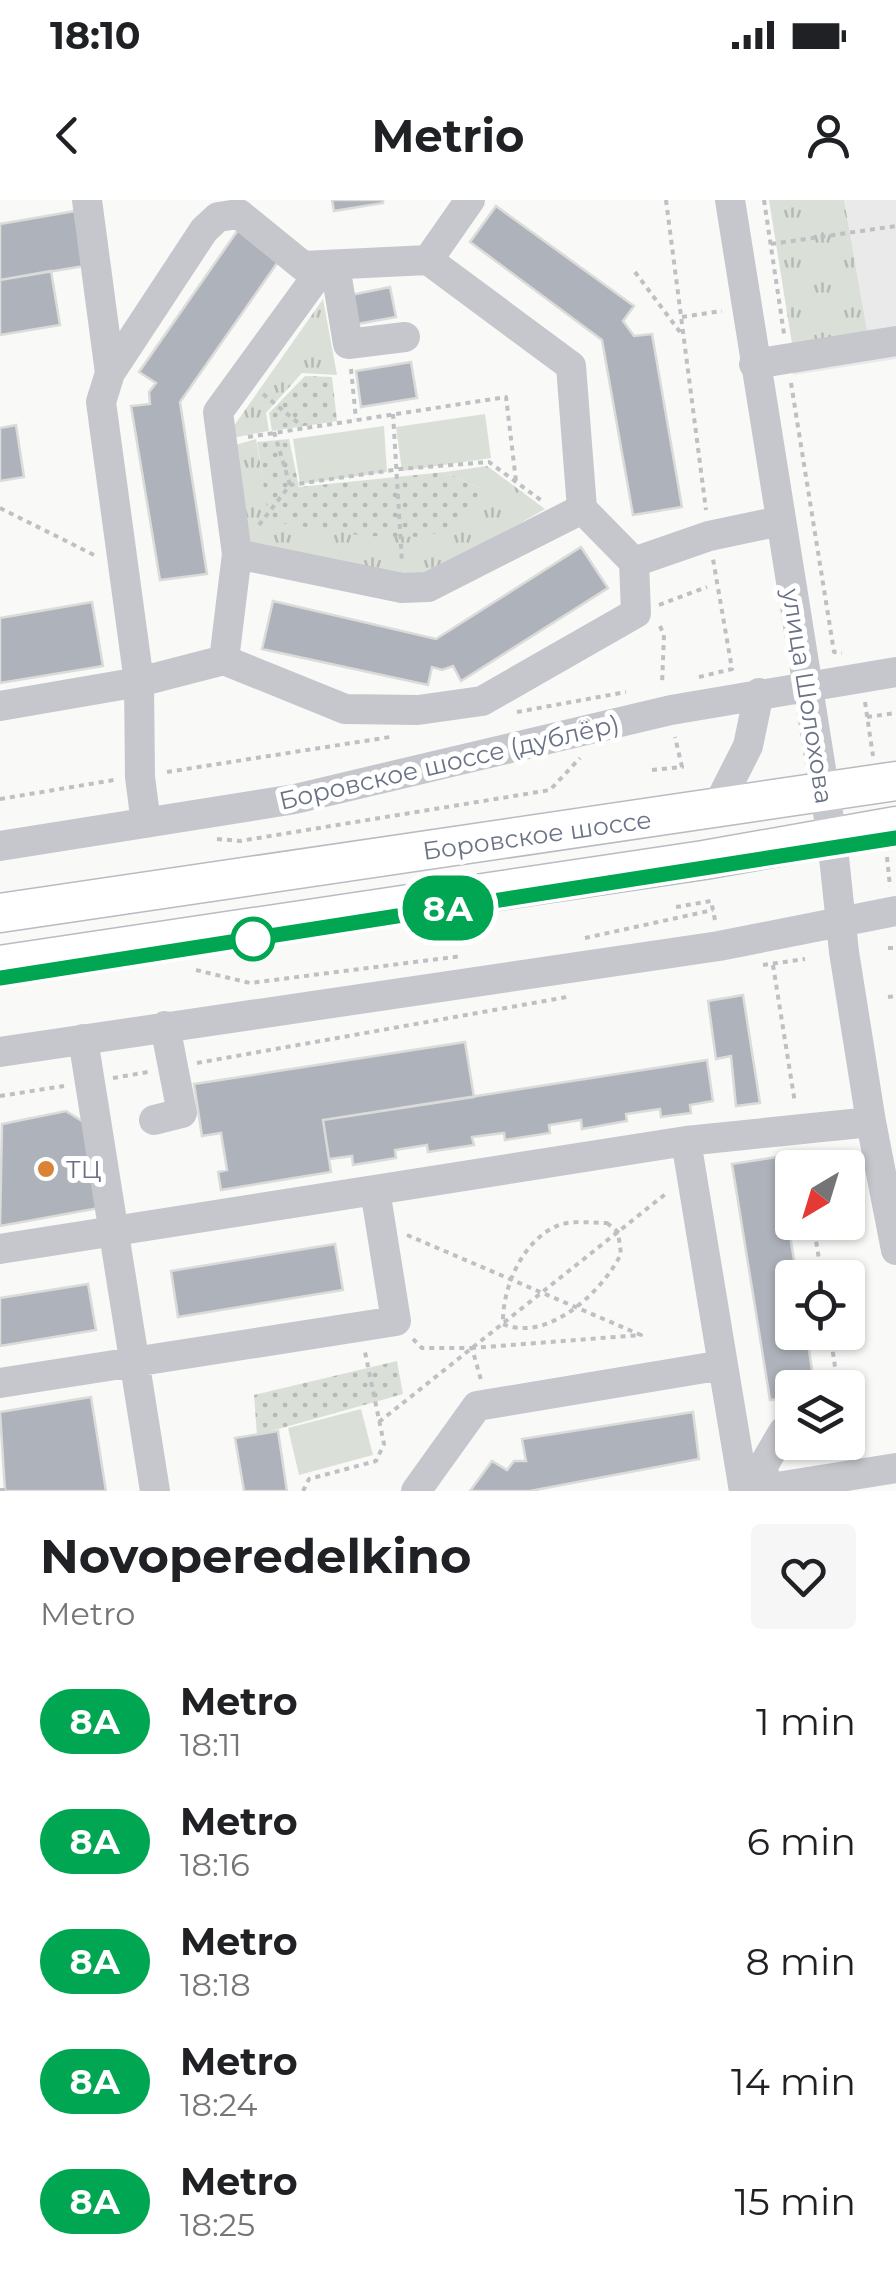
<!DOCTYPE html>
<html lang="en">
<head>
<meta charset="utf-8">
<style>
	:root { --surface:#fff; --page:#f6f6f6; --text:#202124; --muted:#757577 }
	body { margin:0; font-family:Montserrat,sans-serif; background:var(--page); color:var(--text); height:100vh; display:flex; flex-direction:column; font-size:38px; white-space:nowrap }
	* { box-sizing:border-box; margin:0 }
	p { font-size:32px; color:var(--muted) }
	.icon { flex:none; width:55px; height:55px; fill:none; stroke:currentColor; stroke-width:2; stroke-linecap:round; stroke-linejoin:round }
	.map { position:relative; height:1291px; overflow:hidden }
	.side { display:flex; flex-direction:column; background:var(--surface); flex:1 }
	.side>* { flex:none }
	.badge { padding:0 20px; border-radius:32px; font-size:35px; line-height:65px }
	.needle { width:65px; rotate:218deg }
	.controls { position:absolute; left:775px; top:950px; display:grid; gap:20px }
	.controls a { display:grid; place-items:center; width:90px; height:90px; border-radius:10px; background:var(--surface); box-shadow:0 2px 8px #0004; font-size:50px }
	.map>.badge { position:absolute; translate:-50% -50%; box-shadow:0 0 0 5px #fff }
	.round { display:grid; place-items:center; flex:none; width:105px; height:105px; border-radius:10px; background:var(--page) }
	.overview { display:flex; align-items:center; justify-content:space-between; height:170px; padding:0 40px }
	h1 { font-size:48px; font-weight:700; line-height:75px }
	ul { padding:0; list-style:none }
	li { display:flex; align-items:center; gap:30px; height:120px; padding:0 40px }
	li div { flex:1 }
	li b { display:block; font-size:38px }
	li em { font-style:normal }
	li .badge { min-width:110px; font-weight:700; text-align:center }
	.status { display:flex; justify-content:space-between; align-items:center; height:70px; padding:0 50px; background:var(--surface); direction:ltr }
	.status svg { height:28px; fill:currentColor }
	header { display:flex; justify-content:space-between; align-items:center; height:130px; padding:0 40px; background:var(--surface); font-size:45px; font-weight:700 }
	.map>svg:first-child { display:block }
	.built { fill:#eaeaea }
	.grass { fill:url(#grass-tufts) }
	.park { fill:url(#park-dots) }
	.pitch { fill:#dae0d8 }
	.building { fill:#aeb3bb; stroke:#dbdbd9; stroke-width:2.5 }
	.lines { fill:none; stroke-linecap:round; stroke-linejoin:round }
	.major-casing { stroke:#b8bbc0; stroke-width:41 }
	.path { stroke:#bfc0c3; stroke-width:4; stroke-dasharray:5 5; stroke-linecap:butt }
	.minor { stroke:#c5c7cc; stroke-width:30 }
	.major { stroke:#fff; stroke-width:38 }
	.line-casing { stroke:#fff; stroke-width:22 }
	.line { stroke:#00a651; stroke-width:15 }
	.stop-dot { fill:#fff; stroke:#00a651; stroke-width:5 }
	.poi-dot { fill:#da8236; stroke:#fff; stroke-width:4 }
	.labels { text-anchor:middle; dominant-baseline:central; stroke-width:10; stroke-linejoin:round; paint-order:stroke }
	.street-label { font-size:25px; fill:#6a7386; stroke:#fff }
	.poi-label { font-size:25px; fill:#6a7386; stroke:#fff; text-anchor:start }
</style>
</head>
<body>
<div class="status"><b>18:10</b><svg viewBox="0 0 49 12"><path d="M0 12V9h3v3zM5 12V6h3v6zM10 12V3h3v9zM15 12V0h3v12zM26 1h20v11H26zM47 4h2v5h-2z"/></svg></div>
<header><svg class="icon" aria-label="back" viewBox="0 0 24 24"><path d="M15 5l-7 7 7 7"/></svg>Metrio<svg class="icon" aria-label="person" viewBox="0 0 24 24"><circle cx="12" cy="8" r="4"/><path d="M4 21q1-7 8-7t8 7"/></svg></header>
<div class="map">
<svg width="896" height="1291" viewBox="0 0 896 1291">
	<defs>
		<pattern id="grass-tufts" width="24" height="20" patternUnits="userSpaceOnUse" patternTransform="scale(2.5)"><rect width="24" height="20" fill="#dae0d8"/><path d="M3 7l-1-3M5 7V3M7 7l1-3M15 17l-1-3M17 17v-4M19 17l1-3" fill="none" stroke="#b5bab5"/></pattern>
		<pattern id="park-dots" width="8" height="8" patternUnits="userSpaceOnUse" patternTransform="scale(2.5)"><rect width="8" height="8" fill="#dae0d8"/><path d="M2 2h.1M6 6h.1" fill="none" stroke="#b5bab5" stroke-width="1.8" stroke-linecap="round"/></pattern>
	</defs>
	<rect width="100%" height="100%" fill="#f9f9f7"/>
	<path class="built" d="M844,0H896V159L793,175V150L867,137Z"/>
	<path class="grass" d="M769,0H844L868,137L793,150Z
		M323,99L337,175L302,173L266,213L269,231L232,238L231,230Z
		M256,239L270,321L479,288L445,272L487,266L545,309L406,389L251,348L232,246Z"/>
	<path class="park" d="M305,176L332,177L337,221L272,231L269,213Z
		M289,239L299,287L445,272L479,288L477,311L428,337L365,336L269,321L257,242Z
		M397,1161L403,1194L257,1235L254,1195Z"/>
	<path class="pitch" d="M485,214L491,258L402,271L396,227Z
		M384,226L387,272L300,284L293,239Z
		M361,1209L373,1255L299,1275L288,1228Z"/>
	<path class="building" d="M332,0H383V3L334,11Z
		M496,6L634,106L623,121L634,136L652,134L682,307L633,315L602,140L470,42Z
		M81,10L90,65L0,80V24Z
		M238,30L280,59L180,202L207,374L160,380L131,206L150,204L149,192L156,183L139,172Z
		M51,71L60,125L0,135V80Z
		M390,87L396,117L357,124L351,95Z
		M411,162L417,198L361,207L356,171Z
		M16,225L24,277L0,281V228Z
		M581,347L608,388L461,481L453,466L442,470L432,467L428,485L262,449L273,401L436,439Z
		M92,402L103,466L0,483V418Z
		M743,795L760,903L736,906L731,856L716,859L708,801Z
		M465,842L474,897L323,920L331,972L221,990L218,972L227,970L221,933L202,936L194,884Z
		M707,860L713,901L690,905L691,913L661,917L660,909L626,914L627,921L582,929L581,920L549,925L550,933L505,940L504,933L472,937L474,945L428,952L427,945L395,950L396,958L353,965L352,956L329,959L323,920Z
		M66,911L85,923L99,1008L0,1026L2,924Z
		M777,957L797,1078H792V1132H806L815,1188H792V1197L770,1200L732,964Z
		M335,1044L343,1090L178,1117L171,1071Z
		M88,1084L96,1130L0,1146V1098Z
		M91,1197L106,1291H5L0,1212Z
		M693,1212L699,1259L530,1291H470L492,1261L507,1270L514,1261H526L522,1239Z
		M278,1231L287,1291H244L235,1238Z"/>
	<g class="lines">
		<g class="major-casing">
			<path id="major" d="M0,713L896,581
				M0,765L704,660L896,626"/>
		</g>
		<path class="path" d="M666,0L706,310
			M764,0L784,134
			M771,44L896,26
			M635,72L683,136
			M682,117L722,111
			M351,169L356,219
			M791,183L834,452L842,453
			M263,194L302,226
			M393,214L402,363
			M274,232L290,285
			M248,237L506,197L516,281
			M0,308L94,355
			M259,325L290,285L400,269L489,262L542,301
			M659,405L707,387
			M660,426L664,435L662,485
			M699,477L732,469L713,359
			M865,502L873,556
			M517,512L626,492
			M867,517L896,513
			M652,570L682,567L675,537
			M167,572L390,537
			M0,599L114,580
			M217,639L240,641L550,590L580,558
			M887,657L890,687
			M676,707L711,701L715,720
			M585,738L713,710
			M888,748H896
			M763,765L805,759
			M773,765L795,903
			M196,770L250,783L462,756
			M888,797L896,796
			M197,863L567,797
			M113,878L148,872
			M0,896L64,886
			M803,952L805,968
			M813,1022L822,1078
			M607,1023L618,1032L621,1054C602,1092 548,1143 503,1124C502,1088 522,1040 559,1025C573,1020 593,1023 607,1023Z
			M407,1035L641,1135L472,1148
			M830,1132L838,1188
			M413,1139L422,1148H472L481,1180
			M379,1222L668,992
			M0,1290H5
			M303,1291L309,1279L376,1261L384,1244L365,1152"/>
		<path class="minor" d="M87,0L110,173
			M730,0L832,638L844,752L871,922L896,1050
			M405,137L348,144L335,66L314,80L218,212L237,354L402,388L428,387L582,309L571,166L428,60
			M754,164L896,141
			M582,309L634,362L709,336L780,321
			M224,460L345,509L418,510L482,501L636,413L634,362
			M0,506L139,482L224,460L237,354
			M716,609L748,546L759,493
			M146,623L140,577L139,482L101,202L110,173L204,30L218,17L239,14L303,66L428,60L470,0
			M0,646L295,599L671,510L896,472
			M83,839L155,1291
			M0,852L719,746L896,711
			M154,920L182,913L165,826
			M0,1049L686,941L871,922
			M723,1165L744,1291
			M0,1183L396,1121L375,990
			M766,1289L763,1266L783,1232L792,1231
			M416,1291L477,1206L723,1165L686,941
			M753,1291L896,1268"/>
		<use href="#major" class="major"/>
	</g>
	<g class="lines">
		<g class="line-casing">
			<path id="line" d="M0,778L896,638"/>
		</g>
		<use href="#line" class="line"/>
	</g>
	<circle class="stop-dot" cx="253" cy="739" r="20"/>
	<circle class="poi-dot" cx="46" cy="969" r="10"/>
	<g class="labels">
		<g class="street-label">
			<text transform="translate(808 496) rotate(81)">улица Шолохова</text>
			<text transform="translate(449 562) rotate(-13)">Боровское шоссе (дублёр)</text>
			<text transform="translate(537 635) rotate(-8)">Боровское шоссе</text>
		</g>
		<g class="poi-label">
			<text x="66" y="969">ТЦ</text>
		</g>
	</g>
</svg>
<div class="controls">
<a><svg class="needle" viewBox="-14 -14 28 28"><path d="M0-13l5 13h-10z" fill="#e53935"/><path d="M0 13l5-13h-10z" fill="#757577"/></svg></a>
<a><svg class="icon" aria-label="locate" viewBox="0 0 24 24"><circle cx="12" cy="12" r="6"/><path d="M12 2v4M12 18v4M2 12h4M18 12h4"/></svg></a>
<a><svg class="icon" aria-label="layers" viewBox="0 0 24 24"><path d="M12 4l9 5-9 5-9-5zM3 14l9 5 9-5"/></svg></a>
</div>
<b class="badge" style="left:448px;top:708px;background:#00a651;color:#fff">8А</b>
</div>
<section class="side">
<div class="overview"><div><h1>Novoperedelkino</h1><p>Metro</p></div><a class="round"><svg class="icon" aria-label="heart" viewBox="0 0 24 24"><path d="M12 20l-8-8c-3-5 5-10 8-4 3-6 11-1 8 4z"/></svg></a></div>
<ul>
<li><span class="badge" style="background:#00a651;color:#fff">8А</span><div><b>Metro</b><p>18:11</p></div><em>1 min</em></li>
<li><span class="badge" style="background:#00a651;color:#fff">8А</span><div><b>Metro</b><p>18:16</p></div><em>6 min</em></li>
<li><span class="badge" style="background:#00a651;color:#fff">8А</span><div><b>Metro</b><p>18:18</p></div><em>8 min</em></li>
<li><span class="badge" style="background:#00a651;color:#fff">8А</span><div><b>Metro</b><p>18:24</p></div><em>14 min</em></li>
<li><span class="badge" style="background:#00a651;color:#fff">8А</span><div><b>Metro</b><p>18:25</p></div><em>15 min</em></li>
</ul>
</section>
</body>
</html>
